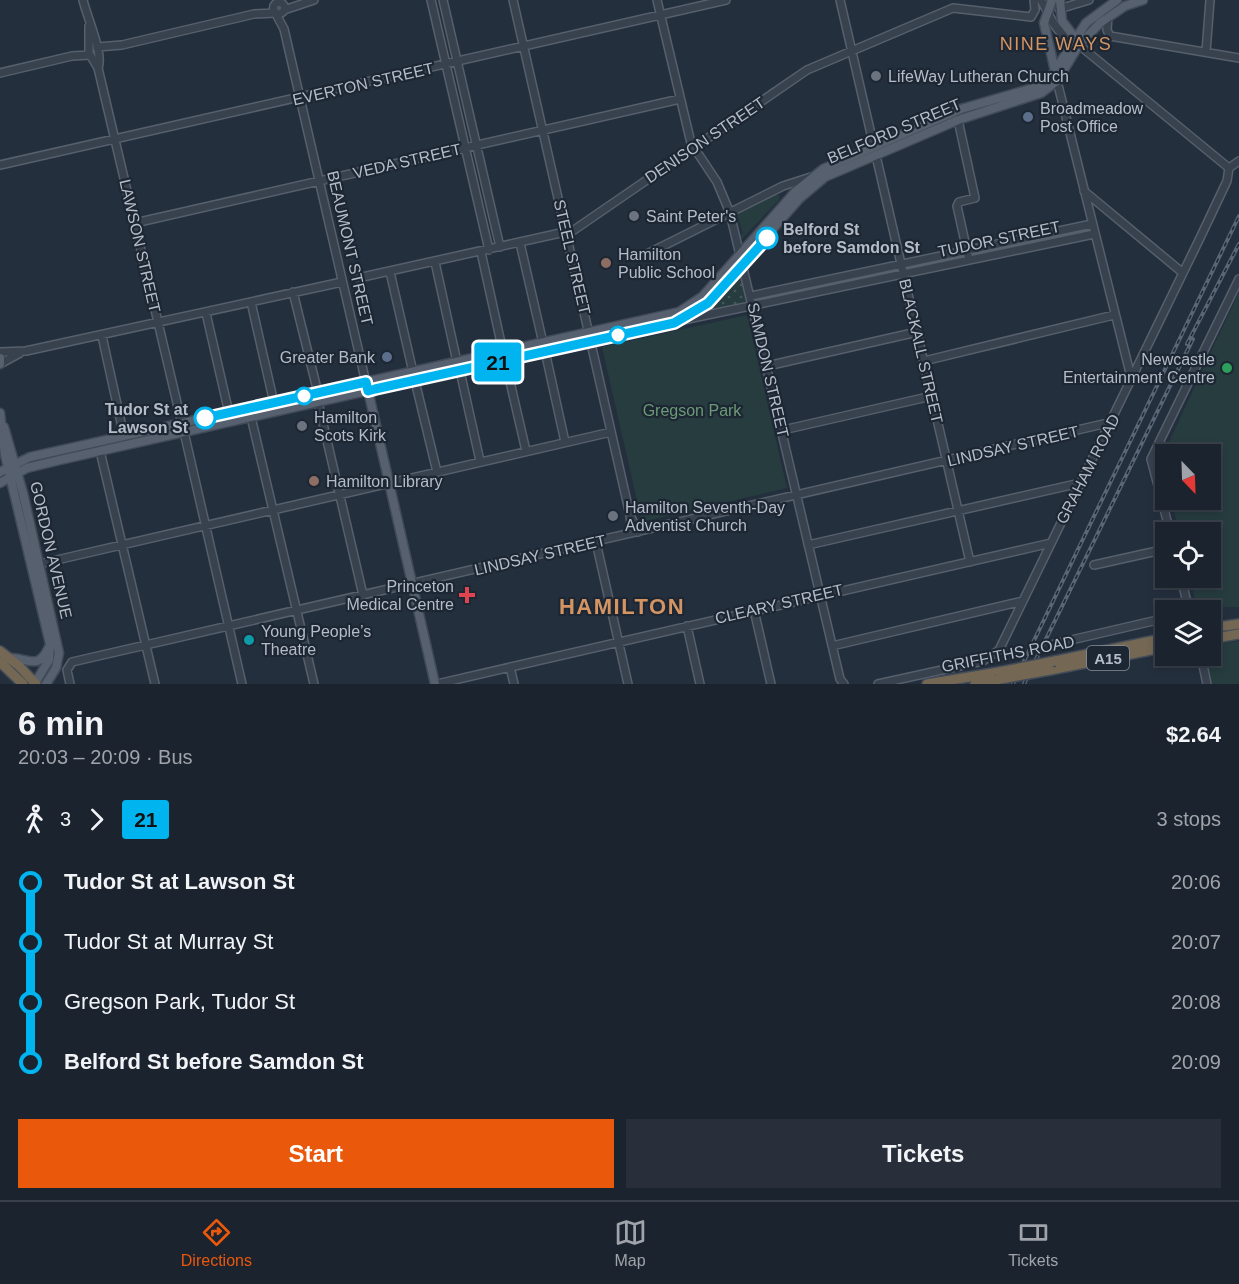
<!DOCTYPE html>
<html lang="en">
<head>
<meta charset="utf-8">
<style>
	:root { --surface:#1b232e; --page:#282f3a; --text:#f1f3f6; --muted:#a0a4aa; --line:#39404a; --accent:#ea580c }
	body { margin:0; font-family:Arial,sans-serif; background:var(--page); color:var(--text); height:100vh; display:flex; flex-direction:column; font-size:22px; white-space:nowrap }
	* { box-sizing:border-box; margin:0 }
	p { font-size:20px; color:var(--muted) }
	.icon { flex:none; width:33px; height:33px; fill:none; stroke:currentColor; stroke-width:2; stroke-linecap:round; stroke-linejoin:round }
	.map { position:relative; height:684px; overflow:hidden }
	.drawer { display:flex; flex-direction:column; background:var(--surface); flex:1 }
	.drawer>* { flex:none }
	.badge { padding:0 12px; border-radius:4px; font-size:21px; line-height:39px }
	.needle { width:39px; rotate:157deg }
	.fabs { position:absolute; left:1155px; top:444px; display:grid; gap:12px }
	.fabs a { display:grid; place-items:center; width:66px; height:66px; border-radius:0px; background:var(--surface); box-shadow:0 3px 9px #0003,0 0 0 2px var(--line); font-size:30px }
	.map>.badge { position:absolute; translate:-50% -50%; box-shadow:0 0 0 3px #fff }
	.legs { display:flex; align-items:center; gap:9px; height:66px; padding:0 18px; font-size:20px }
	.legs p { margin-inline-start:auto }
	.head { display:flex; align-items:center; justify-content:space-between; height:102px; padding:0 18px }
	h1 { font-size:33px; font-weight:700; line-height:45px }
	.cta { display:flex; gap:12px; margin-top:auto; padding:12px 18px }
	.cta a { flex:1; height:69px; border-radius:0px; background:var(--accent); color:#fff; font-size:24px; font-weight:700; line-height:69px; text-align:center }
	.cta a+a { background:var(--page); color:var(--text) }
	ul { padding:0 18px; list-style:none }
	li { display:flex; align-items:center; gap:21px; height:60px; font-size:22px }
	li i { display:grid; place-items:center; width:9px; height:100%; margin:0 8px; background:currentColor }
	li i::after { content:''; width:15px; height:15px; margin:-8px; border:4px solid; border-radius:50%; background:var(--surface) }
	li p { margin-inline-start:auto }
	li:first-child i { background:linear-gradient(#0000 50%,currentColor 0) }
	li:last-child i { background:linear-gradient(currentColor 50%,#0000 0) }
	.dock { display:flex; justify-content:space-around; align-items:center; height:84px; border-top:2px solid var(--line); background:var(--surface); font-size:16px; color:var(--muted) }
	.dock a { display:grid; justify-items:center; gap:3px }
	.dock .active { color:var(--accent) }
	.map>svg:first-child { display:block }
	.grass { fill:url(#grass-dots) }
	.park { fill:#263c3f }
	.lines { fill:none; stroke-linecap:round; stroke-linejoin:round }
	.minor-casing { stroke:#565f6c; stroke-width:10 }
	.major-casing { stroke:#414a57; stroke-width:11 }
	.highway-casing { stroke:#434c59; stroke-width:12 }
	.minor { stroke:#38414e; stroke-width:7 }
	.major { stroke:#56606e; stroke-width:8 }
	.highway { stroke:#746855; stroke-width:9 }
	.rail-casing { stroke:#5a6575; stroke-width:4 }
	.rail { stroke:#1d2633; stroke-width:1.5; stroke-dasharray:4.5; stroke-linecap:butt }
	.highway-bridge-casing { stroke:#434c59; stroke-width:12; stroke-linecap:butt }
	.highway-bridge { stroke:#746855; stroke-width:9 }
	.line-1-casing { stroke:#fff; stroke-width:14 }
	.line-1 { stroke:#00b5ef; stroke-width:9 }
	.worship-dot { fill:#6b7280; stroke:#1d2633; stroke-width:2 }
	.service-dot { fill:#5c6f8a; stroke:#1d2633; stroke-width:2 }
	.stop-1-dot { fill:#fff; stroke:#00b5ef; stroke-width:3 }
	.education-dot { fill:#8d6e63; stroke:#1d2633; stroke-width:2 }
	.leisure-dot { fill:#2e9e5b; stroke:#1d2633; stroke-width:2 }
	.health-dot { fill:#e0444e; stroke:#1d2633; stroke-width:2 }
	.culture-dot { fill:#0f9aa8; stroke:#1d2633; stroke-width:2 }
	.labels { text-anchor:middle; dominant-baseline:central; stroke-width:4.5; stroke-linejoin:round; paint-order:stroke }
	.shield { fill:#1d2633; stroke:#878f9c; stroke-width:1.5 }
	.shield-label { font-size:15px; font-weight:bold; fill:#b4bcc9 }
	.poi-label { font-size:16px; fill:#b4bcc9; stroke:#1d2633; text-anchor:start }
	.street-label { font-size:16px; fill:#b4bcc9; stroke:#1d2633 }
	.stop-label { font-size:16px; font-weight:bold; fill:#b4bcc9; stroke:#1d2633; text-anchor:start }
	.park-label { font-size:16px; fill:#6b9a76; stroke:#1d2633 }
	.neighbourhood-label { font-size:18px; letter-spacing:1.5px; fill:#d59563; stroke:#1d2633 }
	.district-label { font-size:22px; font-weight:bold; letter-spacing:1.5px; fill:#d59563; stroke:#1d2633 }
</style>
</head>
<body>
<div class="map">
<svg width="1239" height="684" viewBox="0 0 1239 684">
	<defs>
		<pattern id="grass-dots" width="8" height="8" patternUnits="userSpaceOnUse" patternTransform="scale(1.5)"><rect width="8" height="8" fill="#263c3f"/><path d="M2 2h.1M6 6h.1" fill="none" stroke="#435659" stroke-width="1.8" stroke-linecap="round"/></pattern>
	</defs>
	<rect width="100%" height="100%" fill="#242f3e"/>
	<path class="grass" d="M1071,231L1072,235L971,257L970,253Z
		M964,254L965,258L912,270L911,265Z
		M893,269L894,273L767,301L766,296Z
		M738,278L742,279L746,305L709,311Z"/>
	<path class="park" d="M776,194L780,196L779,200L739,242L738,236L743,234L738,218L734,219L735,213Z
		M1239,292V607H1197L1190,578H1210V532H1179L1171,500H1210V454H1166L1165,479L1161,459Z
		M747,315L787,488L642,522L602,347Z
		M1239,641V684H1212L1205,656H1210L1211,645Z"/>
	<g class="lines">
		<g class="minor-casing">
			<path id="minor" d="M83,0C87,17 104,55 98,68
				M431,0L489,250
				M443,0L500,247
				M513,0L630,515L632,533
				M657,0L691,143L717,182L730,213L840,679L844,684
				M840,0L970,562
				M1041,0L1055,26L1070,44
				M273.5 8a5.5 5.5 0 1 1 11 0a5.5 5.5 0 1 1-11 0Z
				M1059,9L1089,0
				M284,10L314,0
				M276,14L284,29L366,383
				M1108,16L1107,30L1110,36L1239,58
				M89,26V53L98,68L182,424
				M1079,45L1229,168
				M97,47L122,45L254,14L275,13
				M1206,52L1210,0
				M0,73L72,56L90,55
				M1057,81L1132,381
				M958,120L975,198L959,202L957,206L969,260
				M0,165L726,0
				M1229,168L1239,161
				M1084,191L1183,273
				M135,223L680,99
				M520,243L543,343
				M481,252L503,352
				M641,257L783,186L811,177
				M435,262L457,362
				M390,272L413,372
				M358,278L574,230L807,70L953,8L1031,17L1035,10L1034,0
				M293,292L318,393
				M751,296L1092,224
				M251,302L274,403
				M206,313L229,413
				M683,320L1094,234
				M102,336L124,436
				M545,351L565,442
				M0,352L26,351L342,282
				M505,360L526,451
				M924,361L1114,315
				M0,364L20,353
				M767,366L917,332
				M460,371L480,461
				M415,381L437,472
				M318,402L363,595
				M251,417L314,684
				M783,430L932,396
				M184,432L242,684
				M100,451L155,684
				M630,515L638,532
				M1170,532L1151,459L1239,279
				M596,542L628,684
				M808,545L1080,483
				M35,565L611,432
				M1094,565L1166,549
				M1181,578L1189,610
				M754,610L771,684
				M687,626L700,684
				M1054,644L1166,618
				M832,646L1023,601
				M1201,656L1207,684
				M510,667L514,684
				M70,684L67,670L72,662L1112,422
				M437,684L1051,543
				M878,684L983,661L999,650L1200,238L1227,181L1229,168"/>
		</g>
		<g class="major-casing">
			<path id="major" d="M1052,0L1044,23L1055,71
				M1060,0L1062,21L1076,39
				M0,358V364
				M367,386L435,684
				M0,413L5,455L50,644L49,660L35,683
				M4,427L23,493L59,653L56,668L46,684
				M0,472L30,457L679,312L703,296L796,191L823,169L961,109L1037,87L1050,78L1086,23L1117,0
				M0,483L27,468L60,460L682,320L713,297L799,199L825,177L958,120L1041,93L1057,81L1079,45L1100,23L1125,6L1143,0
				M10,658C29,658 38,671 49,647"/>
		</g>
		<g class="highway-casing">
			<path id="highway" d="M1210,628L1239,624
				M1210,639L1239,634
				M0,651L19,666L36,684
				M1055,661L1166,638
				M0,662L23,684
				M1050,670L1166,647
				M927,684L999,672
				M975,684L996,680"/>
		</g>
		<use href="#minor" class="minor"/>
		<use href="#major" class="major"/>
		<use href="#highway" class="highway"/>
		<g class="rail-casing">
			<path id="rail" d="M1187,344L1239,244
				M1013,684L1239,216
				M1024,684L1193,339"/>
		</g>
		<use href="#rail" class="rail"/>
		<g class="highway-bridge-casing">
			<path id="highway-bridge" d="M999,672L1055,661
				M996,680L1050,670"/>
		</g>
		<use href="#highway-bridge" class="highway-bridge"/>
	</g>
	<g class="lines">
		<g class="line-1-casing">
			<path id="line-1" d="M205,418L366,382L368,391L375,389L674,323L708,303L767,238"/>
		</g>
		<use href="#line-1" class="line-1"/>
	</g>
	<g class="worship-dot">
		<circle cx="876" cy="76" r="6"/>
		<circle cx="634" cy="216" r="6"/>
		<circle cx="302" cy="426" r="6"/>
		<circle cx="613" cy="516" r="6"/>
	</g>
	<g class="service-dot">
		<circle cx="1028" cy="117" r="6"/>
		<circle cx="387" cy="357" r="6"/>
	</g>
	<g class="stop-1-dot">
		<circle cx="767" cy="238" r="10"/>
		<circle cx="618" cy="335" r="8"/>
		<circle cx="304" cy="396" r="8"/>
		<circle cx="205" cy="418" r="10"/>
	</g>
	<g class="education-dot">
		<circle cx="606" cy="263" r="6"/>
		<circle cx="314" cy="481" r="6"/>
	</g>
	<circle class="leisure-dot" cx="1227" cy="368" r="6"/>
	<path class="health-dot" d="M464 586h6v6h6v6h-6v6h-6v-6h-6v-6h6z"/>
	<circle class="culture-dot" cx="249" cy="640" r="6"/>
	<g class="labels">
		<rect class="shield" x="1087" y="646" width="42" height="24" rx="4.5"/>
		<g class="shield-label">
			<text x="1108" y="658">A15</text>
		</g>
		<g class="poi-label">
			<text x="888" y="76">LifeWay Lutheran Church</text>
			<text x="1040" y="108">Broadmeadow<tspan x="1040" dy="18">Post Office</tspan></text>
			<text x="646" y="216">Saint Peter's</text>
			<text x="618" y="254">Hamilton<tspan x="618" dy="18">Public School</tspan></text>
			<text x="375" y="357" text-anchor="end">Greater Bank</text>
			<text x="1215" y="359" text-anchor="end">Newcastle<tspan x="1215" dy="18">Entertainment Centre</tspan></text>
			<text x="314" y="417">Hamilton<tspan x="314" dy="18">Scots Kirk</tspan></text>
			<text x="326" y="481">Hamilton Library</text>
			<text x="625" y="507">Hamilton Seventh-Day<tspan x="625" dy="18">Adventist Church</tspan></text>
			<text x="454" y="586" text-anchor="end">Princeton<tspan x="454" dy="18">Medical Centre</tspan></text>
			<text x="261" y="631">Young People’s<tspan x="261" dy="18">Theatre</tspan></text>
		</g>
		<g class="street-label">
			<text transform="translate(363 84) rotate(-13)">EVERTON STREET</text>
			<text transform="translate(894 131) rotate(-23)">BELFORD STREET</text>
			<text transform="translate(705 140) rotate(-34)">DENISON STREET</text>
			<text transform="translate(407 161) rotate(-13)">VEDA STREET</text>
			<text transform="translate(999 239) rotate(-12)">TUDOR STREET</text>
			<text transform="translate(140 246) rotate(77)">LAWSON STREET</text>
			<text transform="translate(350 248) rotate(77)">BEAUMONT STREET</text>
			<text transform="translate(572 257) rotate(77)">STEEL STREET</text>
			<text transform="translate(921 351) rotate(77)">BLACKALL STREET</text>
			<text transform="translate(768 370) rotate(77)">SAMDON STREET</text>
			<text transform="translate(1013 446) rotate(-13)">LINDSAY STREET</text>
			<text transform="translate(1088 469) rotate(-63)">GRAHAM ROAD</text>
			<text transform="translate(51 550) rotate(77)">GORDON AVENUE</text>
			<text transform="translate(540 555) rotate(-13)">LINDSAY STREET</text>
			<text transform="translate(779 604) rotate(-13)">CLEARY STREET</text>
			<text transform="translate(1008 654) rotate(-11)">GRIFFITHS ROAD</text>
		</g>
		<g class="stop-label">
			<text x="783" y="229">Belford St<tspan x="783" dy="18">before Samdon St</tspan></text>
			<text x="188" y="409" text-anchor="end">Tudor St at<tspan x="188" dy="18">Lawson St</tspan></text>
		</g>
		<g class="park-label">
			<text x="692" y="410">Gregson Park</text>
		</g>
		<g class="neighbourhood-label">
			<text x="1056" y="44">NINE WAYS</text>
		</g>
		<g class="district-label">
			<text x="622" y="606">HAMILTON</text>
		</g>
	</g>
</svg>
<div class="fabs">
<a><svg class="needle" viewBox="-14 -14 28 28"><path d="M0-13l5 13h-10z" fill="#e53935"/><path d="M0 13l5-13h-10z" fill="#a0a4aa"/></svg></a>
<a><svg class="icon" aria-label="locate" viewBox="0 0 24 24"><circle cx="12" cy="12" r="6"/><path d="M12 2v4M12 18v4M2 12h4M18 12h4"/></svg></a>
<a><svg class="icon" aria-label="layers" viewBox="0 0 24 24"><path d="M12 4l9 5-9 5-9-5zM3 14l9 5 9-5"/></svg></a>
</div>
<b class="badge" style="left:498px;top:362px;background:#00b5ef;color:#111">21</b>
</div>
<section class="drawer">
<div class="head"><div><h1>6 min</h1><p>20:03 – 20:09 · Bus</p></div><b>$2.64</b></div>
<div class="legs"><svg class="icon" aria-label="walk" viewBox="0 0 24 24"><circle cx="13" cy="4" r="2"/><path d="M13 8l-2 6 4 7M11 14l-3 7M7 12l3-4h3l4 4"/></svg>3<svg class="icon" aria-label="forward" viewBox="0 0 24 24"><path d="M9 5l7 7-7 7"/></svg><b class="badge" style="background:#00b5ef;color:#111">21</b><p>3 stops</p></div>
<ul>
<li><i style="color:#00b5ef"></i><b>Tudor St at Lawson St</b><p>20:06</p></li>
<li><i style="color:#00b5ef"></i><span>Tudor St at Murray St</span><p>20:07</p></li>
<li><i style="color:#00b5ef"></i><span>Gregson Park, Tudor St</span><p>20:08</p></li>
<li><i style="color:#00b5ef"></i><b>Belford St before Samdon St</b><p>20:09</p></li>
</ul>
<div class="cta"><a>Start</a><a>Tickets</a></div>
</section>
<nav class="dock">
<a class="active"><svg class="icon" aria-label="directions" viewBox="0 0 24 24"><path d="M12 3l9 9-9 9-9-9zM9 14v-3h6M13 9l2 2-2 2"/></svg>Directions</a>
<a><svg class="icon" aria-label="map" viewBox="0 0 24 24"><path d="M3 6l6-2 6 2 6-2v14l-6 2-6-2-6 2zM9 4v14M15 6v14"/></svg>Map</a>
<a><svg class="icon" aria-label="tickets" viewBox="0 0 24 24"><path d="M3 7h18v10H3zM15 7v10"/></svg>Tickets</a>
</nav>
</body>
</html>
